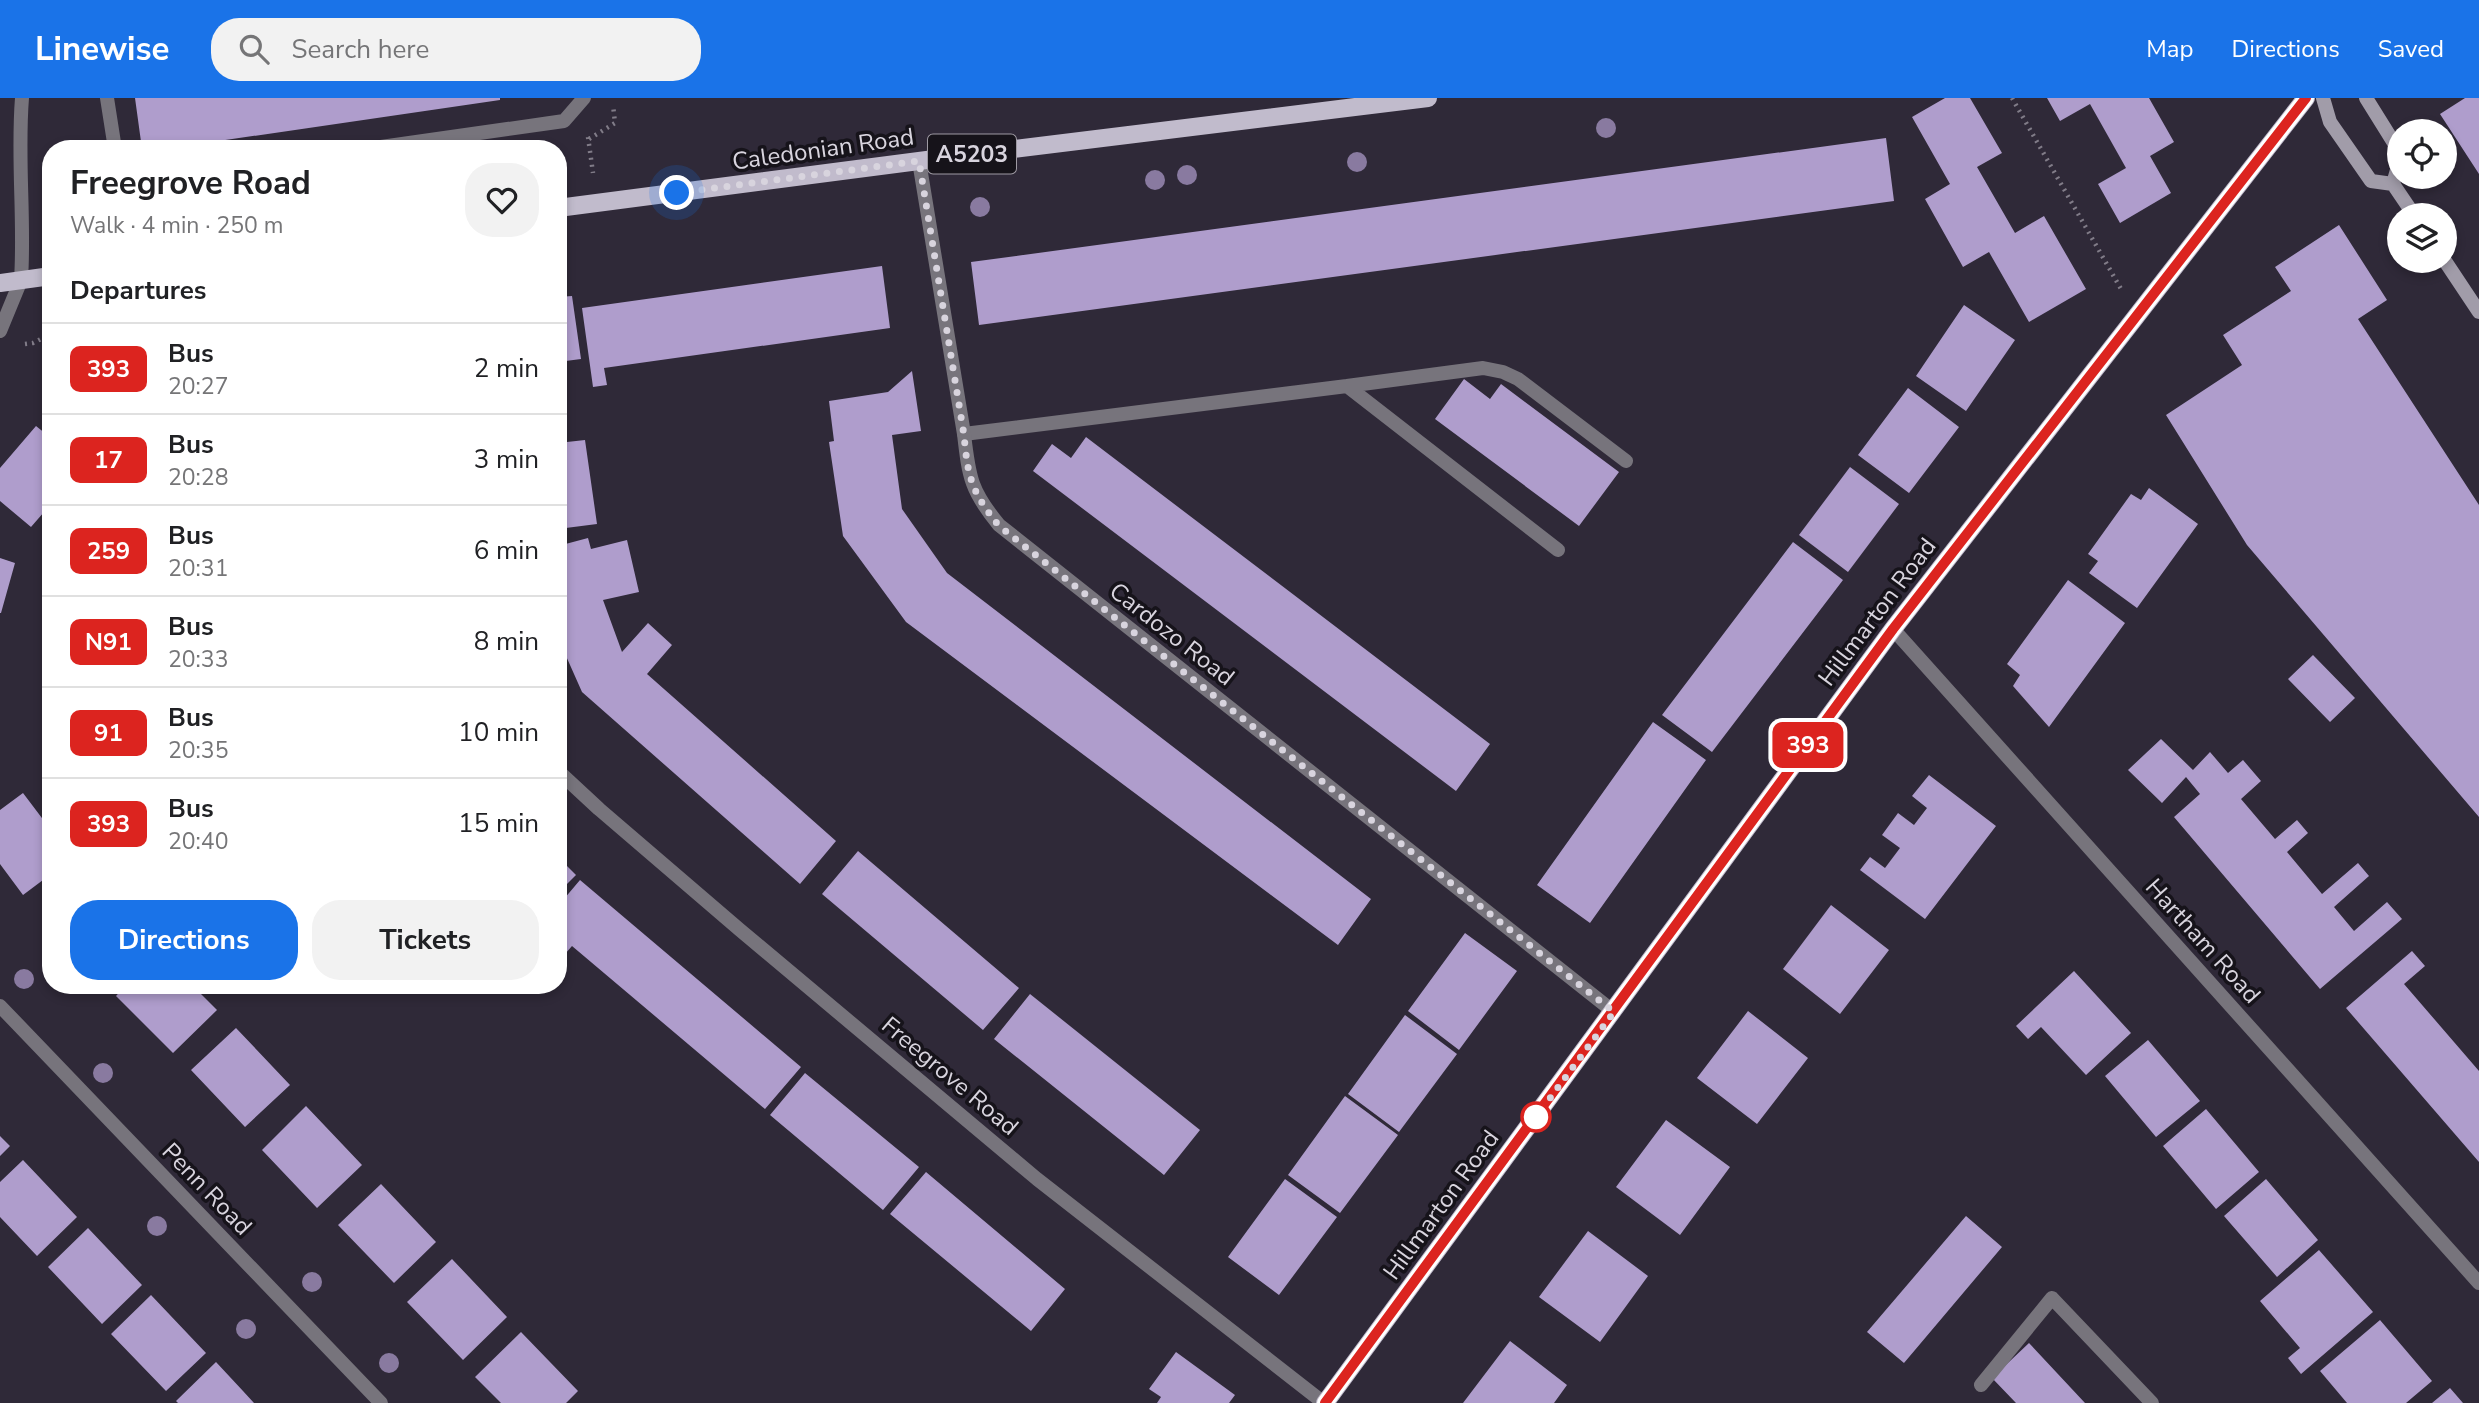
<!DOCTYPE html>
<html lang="en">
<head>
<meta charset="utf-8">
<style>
	:root { --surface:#fff; --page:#f2f2f2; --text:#202124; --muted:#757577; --line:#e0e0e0; --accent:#1a73e8 }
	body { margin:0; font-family:"Nunito Sans",sans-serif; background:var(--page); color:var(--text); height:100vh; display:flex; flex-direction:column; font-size:26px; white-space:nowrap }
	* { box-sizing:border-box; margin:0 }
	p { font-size:23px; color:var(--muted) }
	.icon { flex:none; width:38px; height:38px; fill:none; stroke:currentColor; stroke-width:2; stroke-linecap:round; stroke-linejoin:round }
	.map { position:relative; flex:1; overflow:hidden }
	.side { position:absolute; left:42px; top:42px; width:525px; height:854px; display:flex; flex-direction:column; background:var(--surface); border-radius:28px; box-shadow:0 4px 10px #0003 }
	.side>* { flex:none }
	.badge { padding:0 14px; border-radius:10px; font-size:24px; line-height:46px }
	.buttons { position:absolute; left:2387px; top:21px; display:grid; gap:14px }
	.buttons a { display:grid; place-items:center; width:70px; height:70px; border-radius:50%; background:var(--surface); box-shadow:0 4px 10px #0003; font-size:35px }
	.you { position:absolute; width:35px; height:35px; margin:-18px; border:5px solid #fff; border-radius:50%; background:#1a73e8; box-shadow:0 0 0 10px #1a73e833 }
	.map>.badge { position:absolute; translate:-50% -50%; box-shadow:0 0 0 4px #fff }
	h2 { padding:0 28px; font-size:26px; line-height:63px }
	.round { display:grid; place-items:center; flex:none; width:74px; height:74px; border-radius:28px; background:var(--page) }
	.summary { display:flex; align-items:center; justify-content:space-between; height:119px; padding:0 28px }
	h1 { font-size:33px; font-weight:700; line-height:52px }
	.primary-button { display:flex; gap:14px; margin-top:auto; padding:14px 28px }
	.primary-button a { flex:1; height:80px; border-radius:28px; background:var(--accent); color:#fff; font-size:28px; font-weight:700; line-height:80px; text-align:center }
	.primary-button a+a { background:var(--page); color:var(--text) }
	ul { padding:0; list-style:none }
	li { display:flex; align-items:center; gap:21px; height:91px; padding:0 28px; border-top:2px solid var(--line) }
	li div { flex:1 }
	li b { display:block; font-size:26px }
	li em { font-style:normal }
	li .badge { min-width:77px; font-weight:700; text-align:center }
	header { display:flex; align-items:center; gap:42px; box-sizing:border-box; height:98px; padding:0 35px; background:var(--accent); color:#fff }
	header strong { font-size:33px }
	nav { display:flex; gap:38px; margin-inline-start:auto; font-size:24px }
	.search { width:490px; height:63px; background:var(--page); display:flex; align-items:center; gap:18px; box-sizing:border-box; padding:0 24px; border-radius:28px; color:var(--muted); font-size:26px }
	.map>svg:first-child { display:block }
	.building { fill:#af9dcc }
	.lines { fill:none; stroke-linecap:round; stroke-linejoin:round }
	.path { stroke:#817c88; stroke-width:4.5; stroke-dasharray:2 5; stroke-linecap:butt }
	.lane { stroke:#77747c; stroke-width:14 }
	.street { stroke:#77747c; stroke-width:14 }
	.secondary { stroke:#a19ca9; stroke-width:14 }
	.primary { stroke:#c1bbcc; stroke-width:18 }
	.tree { fill:#897aa0 }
	.line-casing { stroke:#fff; stroke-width:16 }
	.line { stroke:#dc241f; stroke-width:10 }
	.walk { stroke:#d8d4de; stroke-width:7; stroke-dasharray:0 12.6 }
	.stop-dot { fill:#fff; stroke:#dc241f; stroke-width:3.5 }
	.labels { text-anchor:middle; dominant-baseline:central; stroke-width:7; stroke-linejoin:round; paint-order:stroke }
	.shield { fill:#16131a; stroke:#9e9aa3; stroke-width:2 }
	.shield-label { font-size:23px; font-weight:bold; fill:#d8d4de }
	.street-label { font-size:24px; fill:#d8d4de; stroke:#16131a }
</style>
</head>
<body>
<header>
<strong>Linewise</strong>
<div class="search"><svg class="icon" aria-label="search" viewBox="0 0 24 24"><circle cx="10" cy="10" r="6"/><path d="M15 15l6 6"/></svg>Search here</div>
<nav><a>Map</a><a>Directions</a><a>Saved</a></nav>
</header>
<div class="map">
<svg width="2479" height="1305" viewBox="0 0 2479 1305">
	<rect width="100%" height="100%" fill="#2f2938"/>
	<path class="building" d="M135,0H500V2L164,51H142Z
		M1945,0H1970L2002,55L1977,69L2015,135L2044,118L2086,191L2029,224L1989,154L1963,169L1925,101L1950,86L1912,19Z
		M2047,0H2149L2174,44L2150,58L2171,95L2120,125L2098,86L2126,70L2090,6L2060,23Z
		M2465,0H2479V76L2440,16Z
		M1886,40L1894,103L979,227L971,164Z
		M2339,127L2387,202L2358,221L2479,407V719L2247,447L2166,317L2242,267L2223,237L2291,193L2275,169Z
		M882,168L890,230L604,270L607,287L593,289L582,210Z
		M572,198L581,261L558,264V199Z
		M1964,207L2015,242L1966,313L1916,278Z
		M912,273L921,333L892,337L902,411L947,475L1371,801L1338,847L906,524L843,438L829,344L834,343L829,303L888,294Z
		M1464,281L1490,301L1501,286L1619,374L1579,428L1435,321Z
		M1908,290L1959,329L1909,395L1858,357Z
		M36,328L51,340V406L31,429L0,403V370Z
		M1086,339L1490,646L1456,693L1033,373L1052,346L1071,360Z
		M585,342L597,426L558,431V345Z
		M1850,369L1899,406L1848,474L1799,437Z
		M2149,390L2198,426L2137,510L2089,475L2098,463L2088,456L2131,396L2141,402Z
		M588,440L591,451L627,442L639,494L603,502L622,554L648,525L672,547L647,576L836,743L800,786L582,594L558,540V448Z
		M1793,444L1843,482L1712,654L1662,617Z
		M0,460L15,465L1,515H0Z
		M2068,482L2125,525L2049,629L2013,588L2020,577L2007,566Z
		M2313,557L2355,600L2330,624L2288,581Z
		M1653,624L1706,662L1590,825L1537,787Z
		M2161,641L2193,672L2210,654L2228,675L2243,662L2261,683L2241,701L2275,741L2297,722L2308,735L2287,754L2322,796L2358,765L2369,778L2334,809L2354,833L2387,804L2402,821L2320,891L2174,719L2200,696L2186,679L2162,705L2128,672Z
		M1929,677L1996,728L1925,821L1860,772L1870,759L1885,770L1900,750L1882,737L1898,715L1914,727L1927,710L1912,698Z
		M23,695L51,732V776L23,797L0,766V712Z
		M858,753L1019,890L983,932L822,796Z
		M558,759L576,777L558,795Z
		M580,782L801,969L765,1011L572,848L558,864V808Z
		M1831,807L1889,852L1840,916L1783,871Z
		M1465,835L1517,873L1459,952L1408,913Z
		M2412,853L2425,868L2404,886L2479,973V1064L2346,910Z
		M2074,873L2131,935L2086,977L2041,929L2028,941L2016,928Z
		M126,887H192L217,912L173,955L116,898Z
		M1030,896L1200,1032L1164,1077L994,941Z
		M1748,913L1808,960L1757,1026L1697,980Z
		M1405,917L1457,956L1399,1034L1348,996Z
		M236,930L290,987L245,1029L191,972Z
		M2148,942L2200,1003L2156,1039L2105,978Z
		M805,975L919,1069L883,1112L770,1017Z
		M1345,998L1398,1037L1340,1115L1288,1077Z
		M306,1008L362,1067L317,1110L262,1052Z
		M2206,1011L2259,1074L2216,1111L2163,1048Z
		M1666,1022L1730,1069L1680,1137L1616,1089Z
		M0,1038L10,1048L0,1058Z
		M23,1062L77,1119L37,1158L0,1119V1084Z
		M926,1074L1065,1191L1031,1233L890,1116Z
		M1285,1081L1337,1119L1279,1197L1228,1159Z
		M2266,1081L2318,1142L2277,1179L2224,1118Z
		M381,1086L436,1144L394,1185L338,1127Z
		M1966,1118L2002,1149L1904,1265L1867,1234Z
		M88,1130L142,1187L102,1226L48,1169Z
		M1588,1133L1648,1178L1600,1244L1539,1199Z
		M2319,1152L2373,1214L2301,1276L2288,1260L2300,1250L2260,1203Z
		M452,1161L507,1219L463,1262L407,1204Z
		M151,1197L206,1255L166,1293L111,1236Z
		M2380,1222L2432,1283L2406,1305H2347L2320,1273Z
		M521,1234L578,1293L566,1305H501L475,1279Z
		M1510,1243L1567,1287L1554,1305H1463Z
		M2029,1245L2085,1305H2016L1992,1280Z
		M1176,1254L1235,1297L1229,1305H1157L1161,1299L1149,1291Z
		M216,1264L243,1293L254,1305H178L176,1303Z
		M2450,1290L2463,1305H2432Z"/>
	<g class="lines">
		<path class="path" d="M2012,0L2121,191
			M588,39L593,75
			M589,41L615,25L613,7
			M25,246L33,245L51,236"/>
		<path class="lane" d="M107,0L115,51
			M367,51L564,23L584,0
			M0,233L21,182
			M1347,288L1483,270L1503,274L1518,281L1626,363
			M964,336L1347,288L1558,452"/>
		<path class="street" d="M919,63L964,336C969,380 971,393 999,427L1614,914
			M21,182C25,121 17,61 22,0
			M1893,531L2479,1185
			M558,673L599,711L740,832L1037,1081L1324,1305
			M0,908L381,1305
			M1981,1287L2052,1200L2152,1305"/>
		<path class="secondary" d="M2323,0L2330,24L2371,83L2393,86L2414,117
			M2366,0L2399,53
			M2393,86L2399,65
			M2445,163L2479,214"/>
		<path class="primary" d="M558,110L965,57L1428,0
			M0,185L51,178
			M1325,1305L1893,531L2306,0"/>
	</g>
	<g class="tree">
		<circle cx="1606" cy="30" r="10"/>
		<circle cx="1357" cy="64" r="10"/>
		<circle cx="1187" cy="77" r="10"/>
		<circle cx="1155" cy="82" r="10"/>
		<circle cx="980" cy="109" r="10"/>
		<circle cx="24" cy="881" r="10"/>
		<circle cx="103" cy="975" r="10"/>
		<circle cx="157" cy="1128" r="10"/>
		<circle cx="312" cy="1184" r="10"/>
		<circle cx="246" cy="1231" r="10"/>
		<circle cx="389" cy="1265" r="10"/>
	</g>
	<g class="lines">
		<g class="line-casing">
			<path id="line" d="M1325,1305L1893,531L2306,0"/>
		</g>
		<use href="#line" class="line"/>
		<path class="walk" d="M677,95L919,63L964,337C968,380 971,393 999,428L1614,914L1536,1019"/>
	</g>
	<circle class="stop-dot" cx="1536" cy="1019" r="14"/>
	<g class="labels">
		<rect class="shield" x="928" y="36.5" width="88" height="39" rx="5"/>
		<g class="shield-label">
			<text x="972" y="56">A5203</text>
		</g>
		<g class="street-label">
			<text transform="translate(823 51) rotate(-8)">Caledonian Road</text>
			<text transform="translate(1877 514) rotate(-53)">Hillmarton Road</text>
			<text transform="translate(1172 536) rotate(38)">Cardozo Road</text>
			<text transform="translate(2203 843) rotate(48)">Hartham Road</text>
			<text transform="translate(950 978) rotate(40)">Freegrove Road</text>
			<text transform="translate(207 1091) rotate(46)">Penn Road</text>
			<text transform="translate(1441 1107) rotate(-54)">Hillmarton Road</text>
		</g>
	</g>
</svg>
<div class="buttons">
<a><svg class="icon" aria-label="locate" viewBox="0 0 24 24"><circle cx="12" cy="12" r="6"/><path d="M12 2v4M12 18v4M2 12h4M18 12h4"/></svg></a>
<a><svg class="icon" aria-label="layers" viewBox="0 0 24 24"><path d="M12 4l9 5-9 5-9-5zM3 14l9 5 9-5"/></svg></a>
</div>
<div class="you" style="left:677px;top:95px"></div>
<b class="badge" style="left:1808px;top:647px;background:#dc241f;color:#fff">393</b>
<section class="side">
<div class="summary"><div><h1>Freegrove Road</h1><p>Walk · 4 min · 250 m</p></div><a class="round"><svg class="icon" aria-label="heart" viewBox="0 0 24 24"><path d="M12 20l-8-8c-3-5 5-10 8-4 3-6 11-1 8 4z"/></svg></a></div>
<h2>Departures</h2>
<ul>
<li><span class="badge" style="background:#dc241f;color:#fff">393</span><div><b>Bus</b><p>20:27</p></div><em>2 min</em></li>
<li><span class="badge" style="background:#dc241f;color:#fff">17</span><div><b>Bus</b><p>20:28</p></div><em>3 min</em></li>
<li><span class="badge" style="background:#dc241f;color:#fff">259</span><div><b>Bus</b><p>20:31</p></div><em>6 min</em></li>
<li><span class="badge" style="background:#dc241f;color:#fff">N91</span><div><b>Bus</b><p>20:33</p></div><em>8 min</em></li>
<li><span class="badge" style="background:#dc241f;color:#fff">91</span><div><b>Bus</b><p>20:35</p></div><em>10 min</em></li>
<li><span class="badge" style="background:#dc241f;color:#fff">393</span><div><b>Bus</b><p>20:40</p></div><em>15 min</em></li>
</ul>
<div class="primary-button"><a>Directions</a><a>Tickets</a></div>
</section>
</div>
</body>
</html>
